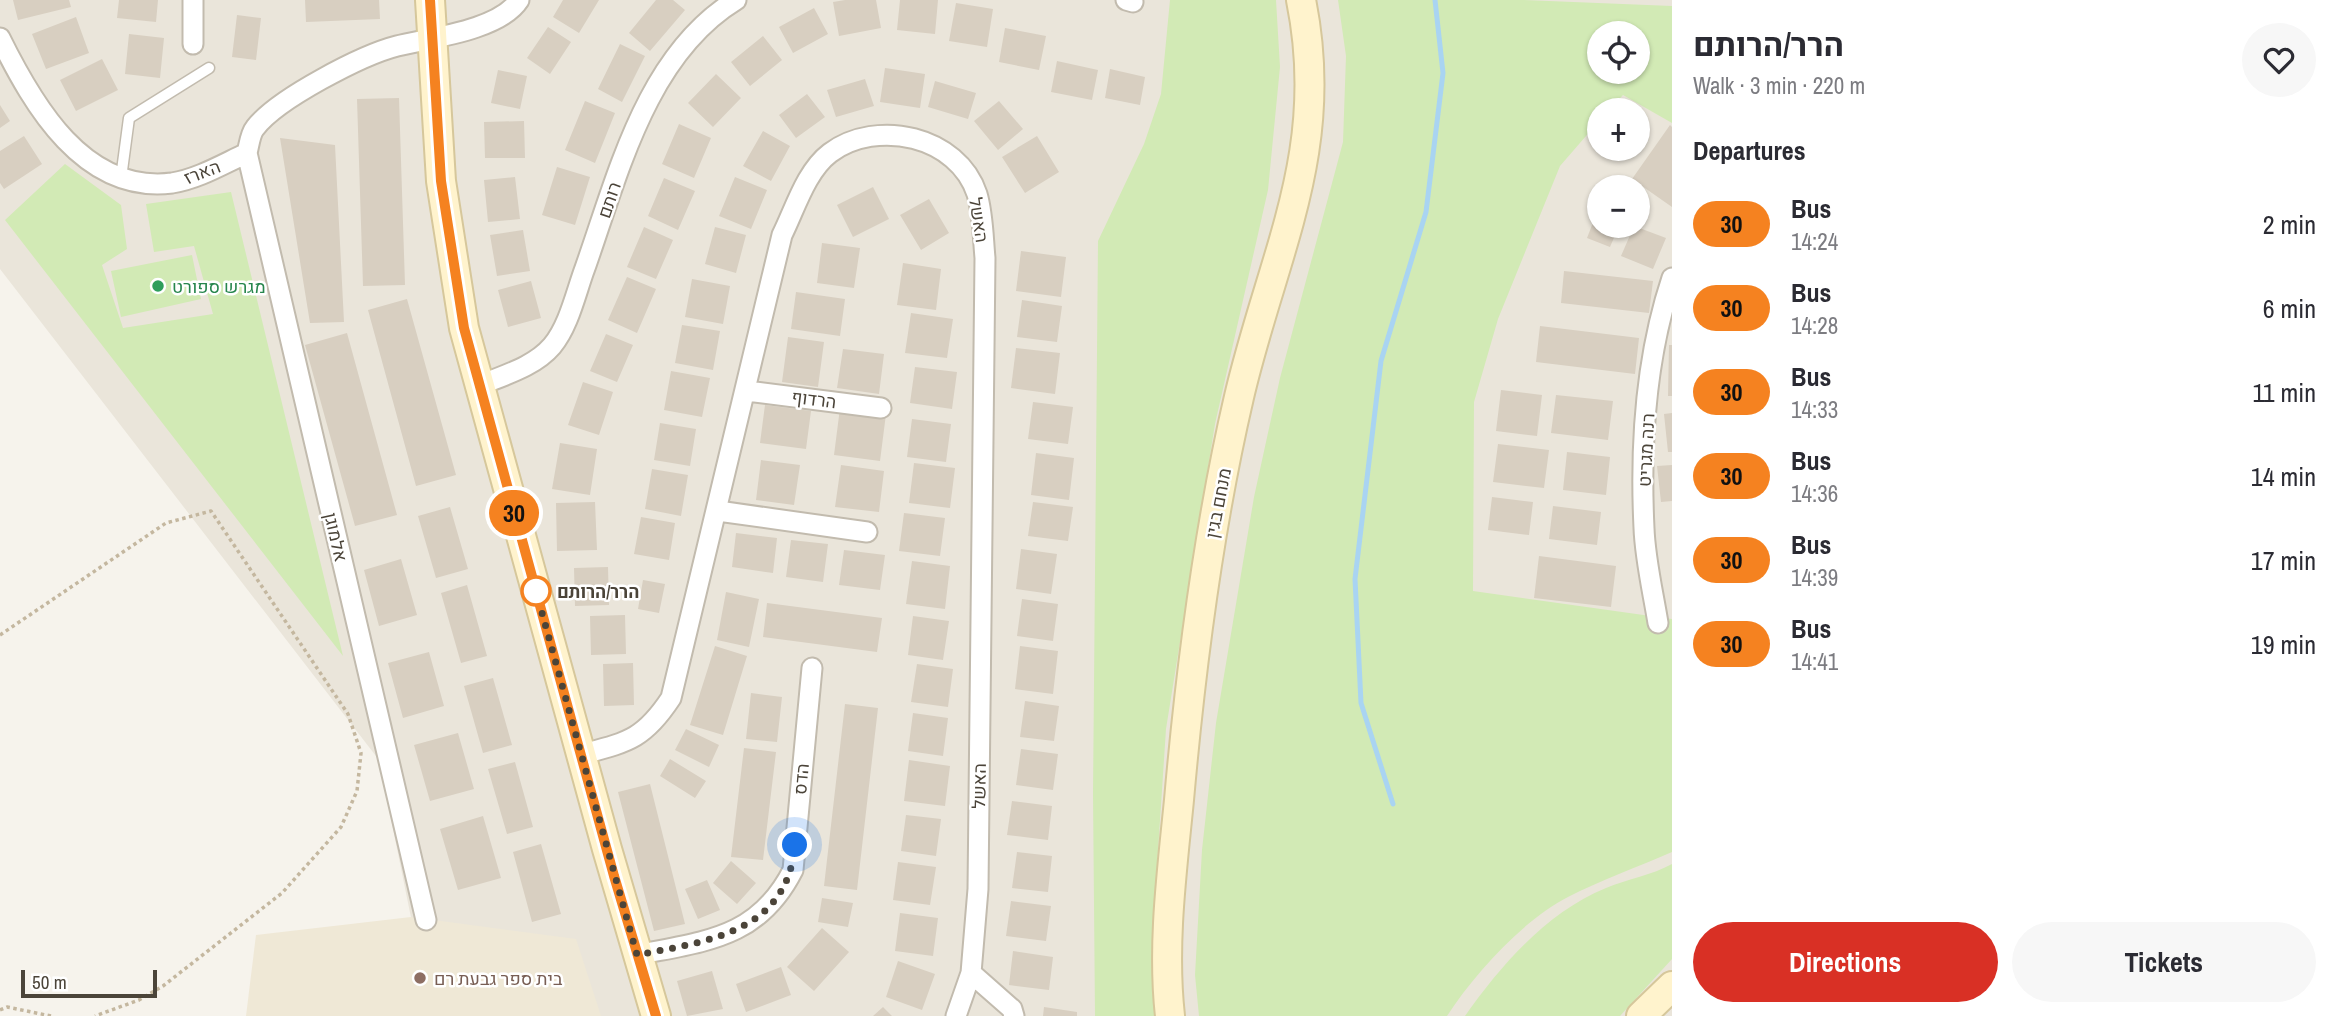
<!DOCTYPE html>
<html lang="en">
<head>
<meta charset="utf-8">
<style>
	:root { --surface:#fff; --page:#f7f7f7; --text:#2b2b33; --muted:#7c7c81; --accent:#d93025 }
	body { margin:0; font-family:"Archivo Narrow",Heebo,sans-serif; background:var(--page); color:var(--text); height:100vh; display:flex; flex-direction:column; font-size:26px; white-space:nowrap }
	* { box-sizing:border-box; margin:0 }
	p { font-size:23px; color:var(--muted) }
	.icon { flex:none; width:38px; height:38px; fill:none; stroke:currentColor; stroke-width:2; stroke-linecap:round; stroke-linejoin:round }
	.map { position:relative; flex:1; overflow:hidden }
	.details { display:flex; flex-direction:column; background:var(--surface); width:665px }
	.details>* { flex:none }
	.badge { padding:0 14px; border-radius:23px; font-size:24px; line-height:46px }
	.buttons { position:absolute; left:1587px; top:21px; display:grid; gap:14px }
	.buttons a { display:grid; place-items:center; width:63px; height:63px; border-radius:50%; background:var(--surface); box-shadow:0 2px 5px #0004; font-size:35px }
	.scale { position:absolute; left:21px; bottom:18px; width:136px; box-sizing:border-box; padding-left:7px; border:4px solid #4b4439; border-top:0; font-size:19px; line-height:24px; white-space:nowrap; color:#4b4439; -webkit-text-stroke:5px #fff; paint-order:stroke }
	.you { position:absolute; width:35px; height:35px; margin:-18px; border:5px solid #fff; border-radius:50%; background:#1a73e8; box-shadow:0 0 0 10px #1a73e833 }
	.map>.badge { position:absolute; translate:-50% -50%; box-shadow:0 0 0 4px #fff }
	h2 { padding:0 21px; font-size:26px; line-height:63px }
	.round { display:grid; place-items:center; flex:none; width:74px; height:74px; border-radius:37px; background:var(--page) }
	.summary { display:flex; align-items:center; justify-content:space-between; height:119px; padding:0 21px }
	h1 { font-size:33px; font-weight:700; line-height:52px }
	.button { display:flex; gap:14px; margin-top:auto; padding:14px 21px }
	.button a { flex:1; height:80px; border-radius:42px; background:var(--accent); color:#fff; font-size:28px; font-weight:700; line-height:80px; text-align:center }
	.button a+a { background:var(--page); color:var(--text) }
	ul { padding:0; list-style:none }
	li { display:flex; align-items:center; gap:21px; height:84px; padding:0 21px }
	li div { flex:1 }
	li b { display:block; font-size:26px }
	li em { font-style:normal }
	li .badge { min-width:77px; font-weight:700; text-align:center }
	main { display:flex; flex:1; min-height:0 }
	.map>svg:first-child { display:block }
	.residential { fill:#eae5da; fill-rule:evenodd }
	.education { fill:#efe8d6 }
	.green { fill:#d2eab5; fill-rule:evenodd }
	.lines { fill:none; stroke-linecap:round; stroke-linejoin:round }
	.stream { stroke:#a9d4f2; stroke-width:5 }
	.building { fill:#d8cfc1 }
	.lane-casing { stroke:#c2bbae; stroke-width:13 }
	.street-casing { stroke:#c2bbae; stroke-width:23 }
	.secondary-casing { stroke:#d6c79b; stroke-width:32 }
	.path { stroke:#c4b79f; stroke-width:3.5; stroke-dasharray:3.5 3.5; stroke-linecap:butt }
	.lane { stroke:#fff; stroke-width:10 }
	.street { stroke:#fff; stroke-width:19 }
	.secondary { stroke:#fff3cd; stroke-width:28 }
	.line-casing { stroke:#fff; stroke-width:16 }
	.line { stroke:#f58220; stroke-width:10 }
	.walk { stroke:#4b4439; stroke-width:7; stroke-dasharray:0 12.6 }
	.leisure-dot { fill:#2e9e5b; stroke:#fff; stroke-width:2.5 }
	.stop-dot { fill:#fff; stroke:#f58220; stroke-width:3.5 }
	.education-dot { fill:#8d6e63; stroke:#fff; stroke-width:2.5 }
	.labels { text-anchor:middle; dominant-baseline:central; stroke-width:5; stroke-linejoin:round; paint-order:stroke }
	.street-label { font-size:18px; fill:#4b4439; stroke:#fff }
	.leisure-label { font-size:18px; fill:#27864d; stroke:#fff; text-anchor:start }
	.stop-label { font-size:18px; font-weight:bold; fill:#4b4439; stroke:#fff; text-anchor:start }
	.education-label { font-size:18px; fill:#785e54; stroke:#fff; text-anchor:start }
</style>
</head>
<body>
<main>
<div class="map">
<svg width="1672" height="1016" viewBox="0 0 1672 1016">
	<rect width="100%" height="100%" fill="#f6f3ec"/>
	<path class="residential" d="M0,0H1672V1016H431L379,760L0,269ZM1600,33H1638V72H1600ZM1600,110H1638V149H1600ZM1600,187H1638V226H1600Z"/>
	<path class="education" d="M411,917L576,939L601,1016H246L256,935Z"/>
	<path class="green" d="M1170,0H1276L1280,67L1268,190L1215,424L1166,729L1153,927L1158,1016H1095L1093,794L1098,241L1144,144L1161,94Z
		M1338,0H1523L1672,6V123L1623,95L1609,110H1600L1599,121L1560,166L1498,319L1474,402L1473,591L1672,619V852C1638,867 1601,880 1568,897C1522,921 1475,973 1447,1016H1199L1195,975L1202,850L1216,723L1254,497L1280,378L1343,142L1346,56ZM1600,33H1638V72H1600Z
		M65,164L121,205L127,249L102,265L123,328L213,314L194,246L154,252L146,204L231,192L343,656L5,220Z
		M192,255L201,299L121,317L111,271Z
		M1672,864V959L1620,1016H1465C1501,965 1547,912 1606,888C1628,879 1652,875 1672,864Z"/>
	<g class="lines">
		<path class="stream" d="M1393,804L1361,703L1355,579L1381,361L1426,212L1443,73L1435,0"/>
	</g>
	<path class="building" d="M13,0H69L71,7L18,20Z
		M119,0H158L156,22L117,18Z
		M305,0H379L380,19L306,22Z
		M563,0H599L579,33L553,17Z
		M656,0H673L685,10L650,51L629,33Z
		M845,0H876L881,28L839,36L833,2Z
		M900,0H938L935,34L897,30Z
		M956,3L993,9L987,47L949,41Z
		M814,8L828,34L793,53L779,27Z
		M237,15L261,18L256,60L232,57Z
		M76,17L89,53L46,69L32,34Z
		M548,27L571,42L550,74L527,58Z
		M1005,28L1046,36L1039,70L999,62Z
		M129,34L164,38L160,78L125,74Z
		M763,36L782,60L750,86L731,62Z
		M620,44L645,56L622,102L598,89Z
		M102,59L118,90L76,111L60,80Z
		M1057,61L1098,70L1092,100L1051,92Z
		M885,68L925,74L920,108L880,102Z
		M1110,69L1145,77L1140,105L1105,98Z
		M498,70L527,76L520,109L491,103Z
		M716,74L741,98L713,127L688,103Z
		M865,79L874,106L836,117L827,90Z
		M935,81L976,93L968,119L928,107Z
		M807,94L825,117L796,138L779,115Z
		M399,98L405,285L363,286L357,99Z
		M585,101L615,113L595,163L565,150Z
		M999,101L1023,129L998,150L974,121Z
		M0,105L10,121L0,128Z
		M524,121L525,158H485L484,122Z
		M679,124L711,138L694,178L662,164Z
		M1670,125L1672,127V207L1632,179Z
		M763,131L790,146L771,181L743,166Z
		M24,136L42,164L4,189L0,183V151Z
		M1037,136L1059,172L1025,193L1002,157Z
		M280,138L335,145L344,322L310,323Z
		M557,167L590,177L575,225L542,215Z
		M515,177L520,219L488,222L484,180Z
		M735,177L767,190L751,229L719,216Z
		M664,178L695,191L678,230L648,216Z
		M873,187L889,219L853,237L837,205Z
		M929,199L949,233L921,250L900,215Z
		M1599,207L1600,226H1619L1610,247L1587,238Z
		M1634,226L1666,238L1653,269L1621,256Z
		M644,227L673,240L656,279L627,267Z
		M715,227L746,235L736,273L705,264Z
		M523,230L530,271L497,276L490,235Z
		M822,243L860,248L854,288L817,283Z
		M1021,251L1066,257L1061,297L1016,291Z
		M903,263L941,269L936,310L897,305Z
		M1564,271L1653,281L1649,313L1561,303Z
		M627,277L656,289L637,333L608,320Z
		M692,279L730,286L723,324L685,317Z
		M531,281L541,318L508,327L498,290Z
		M796,292L845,299L840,336L791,329Z
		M407,299L456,475L416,486L368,310Z
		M1022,300L1062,306L1057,342L1017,337Z
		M911,313L953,319L947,358L905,353Z
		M682,325L720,331L713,370L675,363Z
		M1540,326L1639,338L1635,374L1536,362Z
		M347,333L397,515L355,526L305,345Z
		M606,334L633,345L617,382L590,371Z
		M788,337L824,342L818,387L782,382Z
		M1669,345H1672V396H1668Z
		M1016,348L1060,353L1055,394L1011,388Z
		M843,349L884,354L879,394L837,388Z
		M915,367L957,372L952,409L910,403Z
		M671,371L710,378L702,417L664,410Z
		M583,382L613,392L599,435L568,425Z
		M1501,390L1542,395L1537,436L1496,431Z
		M1556,395L1613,401L1608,440L1551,433Z
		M1033,402L1073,407L1068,444L1028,439Z
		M765,405L811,411L806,449L760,443Z
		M840,408L886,414L880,461L834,455Z
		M1672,413V452H1668L1664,414Z
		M912,419L951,424L946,462L907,457Z
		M660,423L696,429L690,466L654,460Z
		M560,443L597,449L590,495L552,489Z
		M1498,444L1549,450L1544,488L1493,482Z
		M1567,452L1610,457L1606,495L1563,490Z
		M1036,453L1074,458L1069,500L1031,495Z
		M761,460L800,465L794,505L756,500Z
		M914,463L955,468L950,508L909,503Z
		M841,465L884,471L879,512L835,507Z
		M1672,465V501L1661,502L1657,466Z
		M652,469L688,475L681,516L645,509Z
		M1492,497L1533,502L1529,535L1488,530Z
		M595,502L597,550L557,551L556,503Z
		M1033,502L1073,507L1068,541L1028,536Z
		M1553,506L1601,512L1597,545L1549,539Z
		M450,507L468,569L436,578L418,516Z
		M904,513L945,518L940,556L899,551Z
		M641,517L675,523L669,560L634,554Z
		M736,533L777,538L773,573L732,567Z
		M791,540L828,544L823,582L786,577Z
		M1021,549L1057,554L1051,594L1016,589Z
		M844,550L885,555L880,590L839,585Z
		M1539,556L1616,566L1611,607L1534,598Z
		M401,559L417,615L379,626L364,570Z
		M912,561L950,566L945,609L906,604Z
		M608,567L609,605L575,606L574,568Z
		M643,580L665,584L659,613L638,609Z
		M467,585L487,656L461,663L441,593Z
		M726,592L759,599L749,647L717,640Z
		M1022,599L1058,604L1053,641L1017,636Z
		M767,603L882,618L877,652L763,637Z
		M625,615L626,654L591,655L590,616Z
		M913,616L949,621L943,660L908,655Z
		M715,646L747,656L723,735L690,725Z
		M1020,646L1058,651L1053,694L1015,689Z
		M429,652L444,706L403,718L388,663Z
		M633,663L634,705L604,706L603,664Z
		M917,664L953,669L948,707L911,702Z
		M493,678L512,745L483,753L464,686Z
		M751,693L782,697L777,742L746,739Z
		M1025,701L1059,706L1054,741L1020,737Z
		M845,704L878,708L857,890L824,886Z
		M913,713L948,718L943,756L908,751Z
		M686,729L719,745L709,767L675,750Z
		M458,733L474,789L430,801L414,745Z
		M744,748L776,752L763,860L731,857Z
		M1021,749L1058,754L1053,790L1016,785Z
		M670,759L706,781L695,798L660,776Z
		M909,760L950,766L945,806L904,801Z
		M515,762L533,827L507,834L488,769Z
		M650,784L685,924L654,931L618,792Z
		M1012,801L1052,806L1048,840L1007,835Z
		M906,815L941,819L936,856L901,851Z
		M483,816L501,878L458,890L440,829Z
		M541,844L561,914L532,922L513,852Z
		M1017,852L1052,856L1048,892L1012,888Z
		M731,861L756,883L737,904L713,883Z
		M898,862L936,867L930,905L893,900Z
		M707,880L720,910L698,919L685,889Z
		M822,898L853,903L848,927L818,922Z
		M1011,901L1051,906L1046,941L1006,936Z
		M900,913L938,918L933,956L895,951Z
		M822,928L849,952L814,991L787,967Z
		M1013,951L1053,957L1049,990L1009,985Z
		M898,961L935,974L922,1010L886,997Z
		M781,967L791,995L746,1012L736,984Z
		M712,971L723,1009L687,1016L677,981Z
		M883,1007L892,1016H873Z
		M1044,1007L1077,1012V1016H1043Z"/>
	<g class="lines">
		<g class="lane-casing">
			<path id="lane" d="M121,178L129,118L209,68"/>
		</g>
		<g class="street-casing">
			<path id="street" d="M193,0V44
				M1126,0L1133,2
				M0,38C33,105 84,194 172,183C198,179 223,164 247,153C249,146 250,134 255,128C277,99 362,55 397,46C430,38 500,30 519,0
				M247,153L426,920
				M478,386C504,375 534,367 552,346C569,326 576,292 585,268C618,175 646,55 736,0
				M747,391L881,408
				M718,511L867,532
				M1658,623C1653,592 1645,559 1644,528C1640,446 1646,356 1672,278
				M583,754C628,742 644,739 671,698L782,235C795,209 806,171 830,153C877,118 958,136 977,194C983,214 983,237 985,258L978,889L971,973L956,1016
				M637,955C705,941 758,939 793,870L812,668
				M971,973L1012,1009L1014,1016"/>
		</g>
		<g class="secondary-casing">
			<path id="secondary" d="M430,0L441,181L464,328L607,849L656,1016
				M1170,1016C1162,945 1172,871 1179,800C1191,664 1208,530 1239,397C1272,255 1332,152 1301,0
				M1641,1016L1672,986"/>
		</g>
		<path class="path" d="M0,635L166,523L211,511L348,714L361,753L357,791L341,827L282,893L163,986L139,1000L95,1016
			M0,1010L7,1007L51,1016"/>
		<use href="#lane" class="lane"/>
		<use href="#street" class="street"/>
		<use href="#secondary" class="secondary"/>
	</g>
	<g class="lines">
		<g class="line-casing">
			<path id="line" d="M430,0L441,181L464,328L614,876L656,1016"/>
		</g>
		<use href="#line" class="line"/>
		<path class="walk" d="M536,591L534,584L637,955C708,941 787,933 795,845"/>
	</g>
	<circle class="leisure-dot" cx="158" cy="286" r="7"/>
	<circle class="stop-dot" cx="536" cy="591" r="14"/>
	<circle class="education-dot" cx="420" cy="978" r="7"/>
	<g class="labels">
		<g class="street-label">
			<text transform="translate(202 172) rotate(-21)">הארז</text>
			<text transform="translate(609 200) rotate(-71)">רותם</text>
			<text transform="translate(979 220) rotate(81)">האשל</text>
			<text transform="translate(814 399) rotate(7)">הרדוף</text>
			<text transform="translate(1646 450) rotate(-87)">רנה מגריט</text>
			<text transform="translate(1218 503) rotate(-79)">מנחם בגין</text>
			<text transform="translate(336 537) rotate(77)">אלמוגן</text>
			<text transform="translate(801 779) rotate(-85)">הדס</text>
			<text transform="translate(979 786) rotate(-89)">האשל</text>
		</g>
		<g class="leisure-label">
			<text x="172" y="286">מגרש ספורט</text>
		</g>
		<g class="stop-label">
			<text x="557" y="591">הרר/הרותם</text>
		</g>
		<g class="education-label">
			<text x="434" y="978">בית ספר גבעת רם</text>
		</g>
	</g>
</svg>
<div class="buttons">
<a><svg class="icon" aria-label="locate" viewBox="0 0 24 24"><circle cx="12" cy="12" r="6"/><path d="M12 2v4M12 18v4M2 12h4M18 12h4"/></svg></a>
<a>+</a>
<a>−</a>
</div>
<div class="scale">50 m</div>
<div class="you" style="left:795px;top:845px"></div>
<b class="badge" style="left:514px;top:513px;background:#f58220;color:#111">30</b>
</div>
<section class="details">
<div class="summary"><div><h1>הרר/הרותם</h1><p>Walk · 3 min · 220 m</p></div><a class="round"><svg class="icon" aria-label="heart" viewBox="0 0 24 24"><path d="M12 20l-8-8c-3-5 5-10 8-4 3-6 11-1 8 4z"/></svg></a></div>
<h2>Departures</h2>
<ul>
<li><span class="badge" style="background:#f58220;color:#111">30</span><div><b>Bus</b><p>14:24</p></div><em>2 min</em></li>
<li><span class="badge" style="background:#f58220;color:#111">30</span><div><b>Bus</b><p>14:28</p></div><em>6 min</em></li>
<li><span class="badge" style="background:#f58220;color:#111">30</span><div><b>Bus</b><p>14:33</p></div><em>11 min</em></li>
<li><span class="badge" style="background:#f58220;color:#111">30</span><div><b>Bus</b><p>14:36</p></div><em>14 min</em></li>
<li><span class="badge" style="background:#f58220;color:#111">30</span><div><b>Bus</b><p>14:39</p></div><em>17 min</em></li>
<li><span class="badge" style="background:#f58220;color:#111">30</span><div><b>Bus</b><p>14:41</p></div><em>19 min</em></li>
</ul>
<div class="button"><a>Directions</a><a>Tickets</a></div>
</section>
</main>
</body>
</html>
